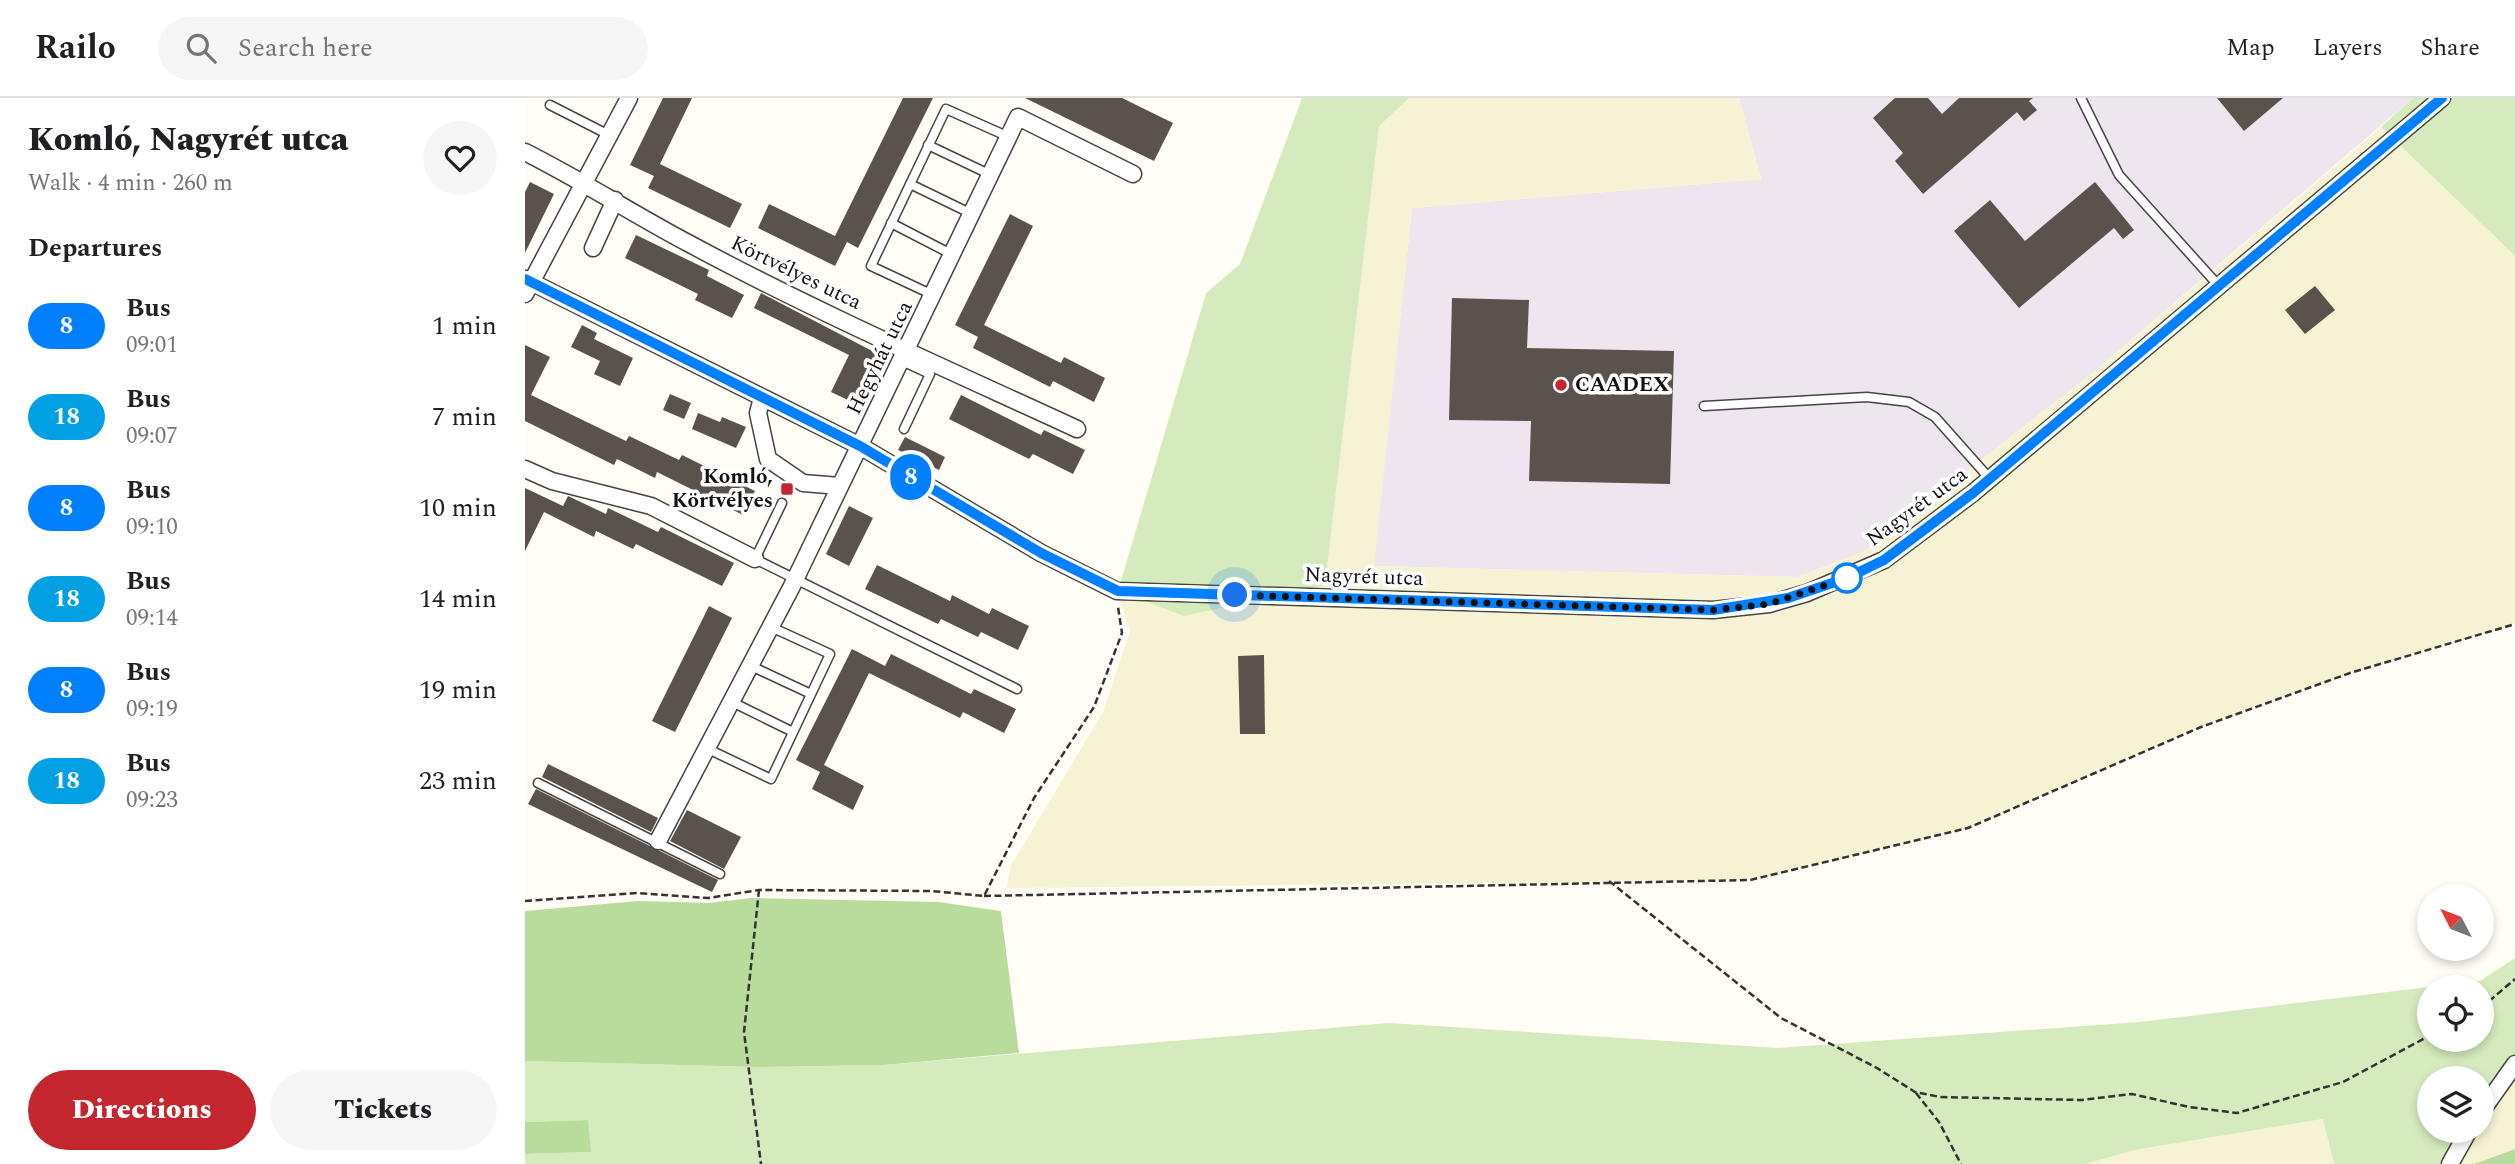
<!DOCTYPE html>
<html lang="en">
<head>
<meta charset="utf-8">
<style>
	:root { --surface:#fff; --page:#f6f6f6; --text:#202124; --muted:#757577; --line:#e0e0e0; --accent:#c4262e }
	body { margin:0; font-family:Spectral,serif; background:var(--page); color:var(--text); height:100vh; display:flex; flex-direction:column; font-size:26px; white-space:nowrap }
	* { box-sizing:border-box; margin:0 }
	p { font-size:23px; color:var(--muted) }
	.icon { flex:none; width:38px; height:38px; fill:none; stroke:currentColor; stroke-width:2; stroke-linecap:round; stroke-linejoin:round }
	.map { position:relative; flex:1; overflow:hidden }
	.panel { display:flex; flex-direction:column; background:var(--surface); width:525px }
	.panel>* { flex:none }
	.badge { padding:0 14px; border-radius:23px; font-size:24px; line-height:46px }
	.needle { width:46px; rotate:312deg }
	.controls { position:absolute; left:1892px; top:786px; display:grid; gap:14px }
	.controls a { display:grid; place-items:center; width:77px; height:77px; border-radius:50%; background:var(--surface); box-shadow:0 4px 10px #0003; font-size:35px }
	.you { position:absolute; width:35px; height:35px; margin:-18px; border:5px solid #fff; border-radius:50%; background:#1a73e8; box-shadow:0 0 0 10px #1a73e833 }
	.map>.badge { position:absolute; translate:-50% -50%; box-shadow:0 0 0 4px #fff }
	h2 { padding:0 28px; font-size:26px; line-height:63px }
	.round { display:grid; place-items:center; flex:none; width:74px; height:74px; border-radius:37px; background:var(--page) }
	.summary { display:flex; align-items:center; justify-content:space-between; height:119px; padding:0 28px }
	h1 { font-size:33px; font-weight:800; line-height:52px }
	.cta { display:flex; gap:14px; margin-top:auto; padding:14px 28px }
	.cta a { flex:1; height:80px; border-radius:42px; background:var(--accent); color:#fff; font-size:28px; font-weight:800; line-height:80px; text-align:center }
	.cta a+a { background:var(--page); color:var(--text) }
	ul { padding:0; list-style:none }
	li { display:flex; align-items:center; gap:21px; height:91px; padding:0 28px }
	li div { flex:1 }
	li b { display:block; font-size:26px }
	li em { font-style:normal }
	li .badge { min-width:77px; font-weight:700; text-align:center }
	header { display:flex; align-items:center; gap:42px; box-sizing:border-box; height:98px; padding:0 35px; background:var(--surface); border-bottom:2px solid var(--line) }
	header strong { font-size:33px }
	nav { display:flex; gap:38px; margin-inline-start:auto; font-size:24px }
	.search { width:490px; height:63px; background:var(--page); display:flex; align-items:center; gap:18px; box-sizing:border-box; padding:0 24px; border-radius:38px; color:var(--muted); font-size:26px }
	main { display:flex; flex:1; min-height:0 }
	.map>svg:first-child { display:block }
	.industrial { fill:#eee6ef }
	.farmland { fill:#f6f3d4 }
	.green { fill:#d5ebbd }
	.forest { fill:#b9dc9c }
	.building { fill:#5a524d }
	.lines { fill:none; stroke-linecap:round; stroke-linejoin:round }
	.service-casing { stroke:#444; stroke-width:11 }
	.minor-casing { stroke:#444; stroke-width:19 }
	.path { stroke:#333; stroke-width:2.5; stroke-dasharray:7 3.5; stroke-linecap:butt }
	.service { stroke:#fff; stroke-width:8 }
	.minor { stroke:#fff; stroke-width:16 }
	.line-casing { stroke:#fff; stroke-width:16 }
	.line { stroke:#0080ff; stroke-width:10 }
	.walk { stroke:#111; stroke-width:7; stroke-dasharray:0 12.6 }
	.poi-dot { fill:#c4262e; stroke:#fff; stroke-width:2.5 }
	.stop-dot { fill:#fff; stroke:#0080ff; stroke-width:3.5 }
	.labels { text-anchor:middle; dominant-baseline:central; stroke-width:7; stroke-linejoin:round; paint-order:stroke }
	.street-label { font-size:21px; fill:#111; stroke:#fff }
	.poi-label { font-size:21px; font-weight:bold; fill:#111; stroke:#fff; text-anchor:start }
</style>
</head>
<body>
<header>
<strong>Railo</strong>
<div class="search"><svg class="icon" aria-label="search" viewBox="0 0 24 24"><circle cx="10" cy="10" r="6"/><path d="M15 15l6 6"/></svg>Search here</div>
<nav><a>Map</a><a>Layers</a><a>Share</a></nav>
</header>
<main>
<section class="panel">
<div class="summary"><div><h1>Komló, Nagyrét utca</h1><p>Walk · 4 min · 260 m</p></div><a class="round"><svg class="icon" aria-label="heart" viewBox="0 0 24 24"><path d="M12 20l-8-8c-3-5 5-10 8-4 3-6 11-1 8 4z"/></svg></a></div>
<h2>Departures</h2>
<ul>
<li><span class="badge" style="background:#0080ff;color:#fff">8</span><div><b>Bus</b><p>09:01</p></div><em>1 min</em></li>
<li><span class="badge" style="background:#00a0e3;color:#fff">18</span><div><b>Bus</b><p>09:07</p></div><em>7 min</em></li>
<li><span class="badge" style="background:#0080ff;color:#fff">8</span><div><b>Bus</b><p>09:10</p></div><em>10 min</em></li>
<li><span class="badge" style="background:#00a0e3;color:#fff">18</span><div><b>Bus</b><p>09:14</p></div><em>14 min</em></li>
<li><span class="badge" style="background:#0080ff;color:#fff">8</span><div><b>Bus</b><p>09:19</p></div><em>19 min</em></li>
<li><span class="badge" style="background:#00a0e3;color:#fff">18</span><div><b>Bus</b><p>09:23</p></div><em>23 min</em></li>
</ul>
<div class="cta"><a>Directions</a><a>Tickets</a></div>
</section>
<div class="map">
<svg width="1990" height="1066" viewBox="0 0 1990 1066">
	<rect width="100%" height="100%" fill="#fffdf5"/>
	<path class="industrial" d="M1214,0H1888L1571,272L1340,453L1273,479L848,468L887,110L1236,81Z"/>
	<path class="farmland" d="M884,0H1214L1236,81L887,110L849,468L1273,479L1340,453L1571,272L1856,29L1990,158V526L1825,575L1676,629L1443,730L1225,782L482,790L485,769L578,614L605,533L592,493L800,486L854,27Z
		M1990,966V1051L1949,1066H1926L1944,1033L1956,1032L1957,1014Z
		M1798,1021L1809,1066H1560L1610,1052Z"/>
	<path class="green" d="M777,0H884L854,28L800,487L659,518L593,493L681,195L715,166Z
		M1888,0H1990V158L1856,29Z
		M1990,860V966L1957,1014L1956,980H1904V1032L1944,1033L1926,1066H1809L1798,1021L1610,1052L1560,1066H0V1056L65,1054L62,1022L0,1024V963L233,969L359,967L864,925L1253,950L1615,924L1904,889V942H1956V889H1908L1955,883Z"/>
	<path class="forest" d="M226,800L413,804L476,813L494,955L359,967L233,969L0,963V813L113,803L184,805Z
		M63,1022L66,1054L0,1056V1024Z
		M1990,1051V1066H1949Z"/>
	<path class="building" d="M138,0H167L135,66L217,106L205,130L123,90L129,78L105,67Z
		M378,0H408L333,150L322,144L310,168L233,130L244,106L310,138Z
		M500,0H597L648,25L629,63Z
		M1370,0H1403L1417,16L1434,0H1508L1504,3L1512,12L1499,23L1492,14L1398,96L1370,63L1378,55L1348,20Z
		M1692,0H1758L1719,33Z
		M5,84L29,96L0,155V94Z
		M1570,84L1609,132L1598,141L1589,130L1494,210L1429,133L1465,102L1500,143Z
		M485,116L508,128L459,227L536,265L539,259L580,280L569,304L528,283L525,289L448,250L453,239L430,227Z
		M111,137L184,172L182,178L219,197L207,220L170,202L173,196L100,160Z
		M1790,188L1810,212L1780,236L1760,212Z
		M236,195L353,256L329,305L306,294L324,257L229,210Z
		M927,200L1004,202L1002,250L1149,253L1145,386L1004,383L1006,323L924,322Z
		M57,227L72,235L69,241L108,260L95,288L69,276L75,263L46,249Z
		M0,247L25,259L6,297L101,343L104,338L154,362L157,357L230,393L218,417L132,374L130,380L92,361L89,367L0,323Z
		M145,296L166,305L159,321L138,312Z
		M436,297L516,337L519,332L560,352L548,376L508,356L504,361L424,321Z
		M173,315L195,324L197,319L221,329L211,350L167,331Z
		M380,339L420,359L414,372L373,352Z
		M0,390L38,408L43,398L81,416L83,410L133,434L136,429L209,465L197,488L111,446L108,451L71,433L69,439L19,414L0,453Z
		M324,408L348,420L324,468L301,456Z
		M352,467L425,503L427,497L464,516L467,510L504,528L493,552L456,534L453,539L416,521L413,526L340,491Z
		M184,508L207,520L150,634L127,623Z
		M327,551L360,568L366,556L446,596L449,591L491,611L479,635L438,614L435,620L344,575L299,667L339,688L328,712L287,691L295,674L271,662Z
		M739,557L740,636H715L713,558Z
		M23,666L133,720L126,734L17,679Z
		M11,691L193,782L187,794L3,706Z
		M162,712L216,739L199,771L145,743Z"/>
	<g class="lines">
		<g class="service-casing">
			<path id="service" d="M1556,0L1594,77L1693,187
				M25,7L84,37
				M403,47L466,77
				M385,86L447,116
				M366,125L428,157
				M408,197L346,168L421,11L484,39
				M377,263L405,276L379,331
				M1179,308L1342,299L1384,304L1410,319L1465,381
				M257,405L230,461L492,591
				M226,568L286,596
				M207,604L268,634
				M183,651L246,681L305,556L246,529
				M13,685L195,776"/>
		</g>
		<g class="minor-casing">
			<path id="minor" d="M0,54C56,82 108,116 163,145C289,213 422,271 552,331
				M68,150L90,102
				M0,181L335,348L516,455L592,493L1188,512L1244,506L1282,495L1359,462L1448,395L1917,0
				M0,196L104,0
				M237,300L233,315L243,361L278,385L315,388
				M0,371L27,383L126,408L230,461
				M133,743L266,490L493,19L608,76
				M1956,1014L1990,966
				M1925,1066L1944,1032"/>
		</g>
		<path class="path" d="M1084,783L1256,920L1352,970L1390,994L1415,999L1557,1002L1607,996L1664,1009L1712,1015L1818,984L1904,938
			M234,792L219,934L236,1066
			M459,798L1225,782L1443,730L1676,629L1825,575L1990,526
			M0,803L112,795L183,800L234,792L407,793L459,798L509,700L569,609L597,535L593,509
			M1956,910L1990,881
			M1391,995L1414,1024L1436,1066"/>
		<use href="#service" class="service"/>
		<use href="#minor" class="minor"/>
	</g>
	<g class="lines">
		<g class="line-casing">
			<path id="line" d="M0,181L335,348L516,455L593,493L1188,512L1263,500L1322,480L1359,462L1448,395L1917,0"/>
		</g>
		<use href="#line" class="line"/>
		<path class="walk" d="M710,497L1188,512L1244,506L1322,480"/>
	</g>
	<g class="poi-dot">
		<circle cx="1036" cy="287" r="7"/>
		<rect x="255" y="384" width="14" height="14" rx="3.5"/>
	</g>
	<circle class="stop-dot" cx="1322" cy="480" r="14"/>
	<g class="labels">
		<g class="street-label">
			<text transform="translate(271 175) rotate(26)">Körtvélyes utca</text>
			<text transform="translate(355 260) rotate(-64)">Hegyhát utca</text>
			<text transform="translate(1392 409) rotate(-36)">Nagyrét utca</text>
			<text transform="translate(839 479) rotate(2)">Nagyrét utca</text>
		</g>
		<g class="poi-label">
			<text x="1050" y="287">CAADEX</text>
			<text x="248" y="379" text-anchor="end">Komló,<tspan x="248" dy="24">Körtvélyes</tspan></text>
		</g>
	</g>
</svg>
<div class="controls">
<a><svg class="needle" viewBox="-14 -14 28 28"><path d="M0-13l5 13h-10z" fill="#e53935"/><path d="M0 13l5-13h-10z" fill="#757577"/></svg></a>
<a><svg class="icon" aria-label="locate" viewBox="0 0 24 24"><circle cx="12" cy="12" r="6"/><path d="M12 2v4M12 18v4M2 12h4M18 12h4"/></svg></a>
<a><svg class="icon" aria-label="layers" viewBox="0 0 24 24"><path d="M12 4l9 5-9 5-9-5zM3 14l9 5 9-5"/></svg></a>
</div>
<div class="you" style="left:710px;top:497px"></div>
<b class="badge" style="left:386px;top:379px;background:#0080ff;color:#fff">8</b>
</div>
</main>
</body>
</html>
